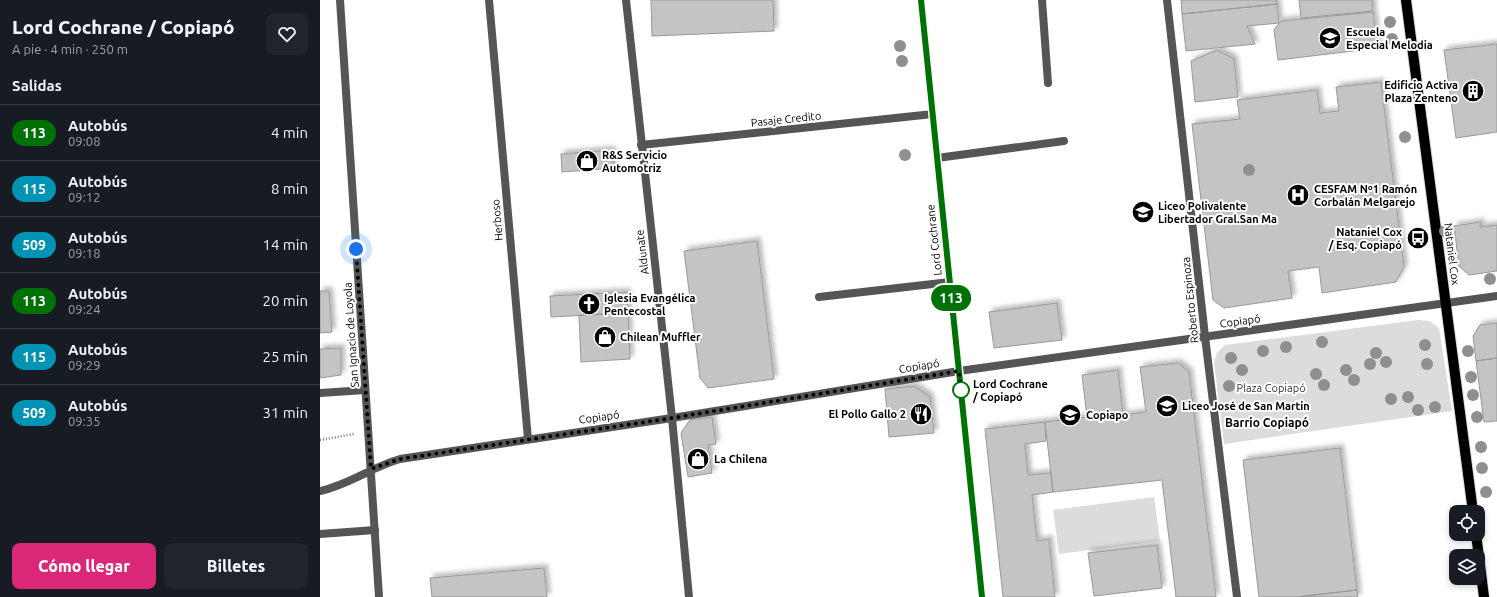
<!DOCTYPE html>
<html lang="es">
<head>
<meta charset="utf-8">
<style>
	:root { --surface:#171b24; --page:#20242c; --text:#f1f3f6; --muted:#9ea1a6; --line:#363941; --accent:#db2777 }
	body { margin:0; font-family:Ubuntu,sans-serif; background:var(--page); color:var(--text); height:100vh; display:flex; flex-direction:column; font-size:15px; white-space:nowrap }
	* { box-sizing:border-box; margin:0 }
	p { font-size:13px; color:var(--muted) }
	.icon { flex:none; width:22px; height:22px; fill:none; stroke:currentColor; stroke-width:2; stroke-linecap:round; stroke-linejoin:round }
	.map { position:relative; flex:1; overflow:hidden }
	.details { display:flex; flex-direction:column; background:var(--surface); width:320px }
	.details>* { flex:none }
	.badge { padding:0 8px; border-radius:13px; font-size:14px; line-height:26px }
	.tools { position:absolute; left:1129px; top:505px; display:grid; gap:8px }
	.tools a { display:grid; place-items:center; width:36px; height:36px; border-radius:8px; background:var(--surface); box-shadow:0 2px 6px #0003; font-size:20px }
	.you { position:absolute; width:20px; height:20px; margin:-10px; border:3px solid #fff; border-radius:50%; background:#1a73e8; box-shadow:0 0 0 6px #1a73e833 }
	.map>.badge { position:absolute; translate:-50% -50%; box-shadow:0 0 0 2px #fff }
	h2 { padding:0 12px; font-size:15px; line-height:36px }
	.round { display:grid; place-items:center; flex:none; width:42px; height:42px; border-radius:8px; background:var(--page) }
	.summary { display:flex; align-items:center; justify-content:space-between; height:68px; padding:0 12px }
	h1 { font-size:19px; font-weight:800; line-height:30px }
	.button { display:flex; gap:8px; margin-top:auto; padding:8px 12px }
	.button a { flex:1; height:46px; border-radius:8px; background:var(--accent); color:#fff; font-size:16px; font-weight:800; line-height:46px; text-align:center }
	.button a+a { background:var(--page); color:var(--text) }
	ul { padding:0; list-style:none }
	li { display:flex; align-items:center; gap:12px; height:56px; padding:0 12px; border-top:1px solid var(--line) }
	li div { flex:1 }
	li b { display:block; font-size:15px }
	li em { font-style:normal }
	li .badge { min-width:44px; font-weight:700; text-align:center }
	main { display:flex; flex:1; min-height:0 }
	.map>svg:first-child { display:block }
	.green { fill:#dcdcdc }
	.building { fill:#c4c4c4; stroke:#999; filter:url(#shadow) }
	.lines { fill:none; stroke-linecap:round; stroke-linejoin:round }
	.primary-casing { stroke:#dbdbdb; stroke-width:12 }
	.path { stroke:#777; stroke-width:2.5; stroke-dasharray:1 2; stroke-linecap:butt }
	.service { stroke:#555; stroke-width:8 }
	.minor { stroke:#555; stroke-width:8 }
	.tertiary { stroke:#555; stroke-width:8 }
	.primary { stroke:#000; stroke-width:10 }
	.tree { fill:#8f8f8f }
	.line-casing { stroke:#fff; stroke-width:9 }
	.line { stroke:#007106; stroke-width:6 }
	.walk { stroke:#000; stroke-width:4; stroke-dasharray:0 7.2 }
	.stop-dot { fill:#fff; stroke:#007106; stroke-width:2 }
	.labels { text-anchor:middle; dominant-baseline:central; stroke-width:4; stroke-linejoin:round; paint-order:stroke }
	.poi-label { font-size:11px; font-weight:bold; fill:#000; stroke:#fff; text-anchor:start }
	.street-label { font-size:11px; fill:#000; stroke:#fff }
	.stop-label { font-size:11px; font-weight:bold; fill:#000; stroke:#fff; text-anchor:start }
	.park-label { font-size:11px; fill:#333; stroke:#fff }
	.neighbourhood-label { font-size:12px; font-weight:bold; fill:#000; stroke:#fff }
</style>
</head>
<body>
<main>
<section class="details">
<div class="summary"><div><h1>Lord Cochrane / Copiapó</h1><p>A pie · 4 min · 250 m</p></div><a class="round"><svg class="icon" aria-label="heart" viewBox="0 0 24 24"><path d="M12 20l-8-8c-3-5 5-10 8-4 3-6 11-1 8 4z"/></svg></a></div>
<h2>Salidas</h2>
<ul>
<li><span class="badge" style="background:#007106;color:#fff">113</span><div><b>Autobús</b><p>09:08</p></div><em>4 min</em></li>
<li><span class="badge" style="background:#0093b3;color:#fff">115</span><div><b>Autobús</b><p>09:12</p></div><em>8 min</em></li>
<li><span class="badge" style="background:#0093b3;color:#fff">509</span><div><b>Autobús</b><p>09:18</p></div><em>14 min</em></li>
<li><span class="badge" style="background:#007106;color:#fff">113</span><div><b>Autobús</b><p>09:24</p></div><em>20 min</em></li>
<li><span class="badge" style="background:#0093b3;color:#fff">115</span><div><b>Autobús</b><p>09:29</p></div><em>25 min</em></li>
<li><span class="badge" style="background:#0093b3;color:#fff">509</span><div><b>Autobús</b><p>09:35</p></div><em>31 min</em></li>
</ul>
<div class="button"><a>Cómo llegar</a><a>Billetes</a></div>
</section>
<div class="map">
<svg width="1177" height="597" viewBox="0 0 1177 597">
	<defs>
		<filter id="shadow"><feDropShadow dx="3.5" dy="-3.5" stdDeviation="2" flood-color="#0004"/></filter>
	</defs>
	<rect width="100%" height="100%" fill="#fff"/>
	<path class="green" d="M1098,320L1109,321L1119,328L1132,411L904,444L894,362L897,353L905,345Z
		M834,497L840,541L739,554L733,510Z"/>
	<path class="building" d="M331,0H453L454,31L332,36Z
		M861,0H956L957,4L862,14Z
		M979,0H1052L1053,11L981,18Z
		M957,4L959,23L927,26L935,44L866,51L862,14Z
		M1053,12L1058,48L958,60L954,30L961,21Z
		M1177,44V132L1136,138L1124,50Z
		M897,50L914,59L918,97L875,102L871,61Z
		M1061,82L1084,267L1076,282L1002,293L999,267L968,271L972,298L904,308L893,300L872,124L920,119L917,100L997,90L1000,113L1019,111L1016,87Z
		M292,150L294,168L242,172L241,154Z
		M1161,222L1160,227L1177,225V271L1149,275L1139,266L1134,226Z
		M437,241L454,379L388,388L380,378L364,251Z
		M0,291H9L12,332L0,333Z
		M307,292L308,313L231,317L230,296Z
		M737,303L742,340L674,348L669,312Z
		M308,313L310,359L261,362L259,315Z
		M1177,323V358L1156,361L1153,336L1160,325Z
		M21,348V375L0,378V349Z
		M1177,358V421L1164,422L1156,361Z
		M858,363L869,372L896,597H856L842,480L733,492L725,422L767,417L762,375L798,370L803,415L826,412L820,367Z
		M594,386L610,397L614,433L569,437L565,389Z
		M392,417L396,444L388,445L392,473L368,477L361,433L370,420Z
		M725,422L726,441L705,444L708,475L731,473L733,492L712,495L717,541L729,539L735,597H683L665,429Z
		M1020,448L1037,590L976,597H939L923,460Z
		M837,545L842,588L774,596L768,553Z
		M224,568L227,597H112L110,578Z
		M1037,590L1038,597H976Z"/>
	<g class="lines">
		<g class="primary-casing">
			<path id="primary" d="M1086,0L1153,512
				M1156,534L1164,597"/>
		</g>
		<path class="path" d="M0,440L34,434"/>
		<path class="service" d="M499,297L630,282
			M0,393L45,390
			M0,534L55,530"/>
		<path class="minor" d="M169,0L208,439
			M306,0L352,418L369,597
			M722,0L728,83
			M847,0L886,345L917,597
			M321,145L613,114
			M617,158L744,141"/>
		<path class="tertiary" d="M20,0L59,597
			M601,0L662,597
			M0,491C28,485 52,467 80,459L352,418L639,371L1177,296"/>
		<use href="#primary" class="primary"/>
	</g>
	<g class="tree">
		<circle cx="1070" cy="22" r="6"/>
		<circle cx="1072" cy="39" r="6"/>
		<circle cx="580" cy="46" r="6"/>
		<circle cx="582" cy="61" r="6"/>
		<circle cx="1085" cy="137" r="6"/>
		<circle cx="585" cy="155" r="6"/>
		<circle cx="929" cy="170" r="6"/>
		<circle cx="1125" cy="231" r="6"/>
		<circle cx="1170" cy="279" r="6"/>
		<circle cx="1002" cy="342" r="6"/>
		<circle cx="1105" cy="345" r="6"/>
		<circle cx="966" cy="347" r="6"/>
		<circle cx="943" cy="351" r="6"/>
		<circle cx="1148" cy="351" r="6"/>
		<circle cx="1056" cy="353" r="6"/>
		<circle cx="911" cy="358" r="6"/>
		<circle cx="1066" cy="362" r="6"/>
		<circle cx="1050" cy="364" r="6"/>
		<circle cx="1107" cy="364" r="6"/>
		<circle cx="922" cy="370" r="6"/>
		<circle cx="1026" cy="370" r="6"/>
		<circle cx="996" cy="374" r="6"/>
		<circle cx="1151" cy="377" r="6"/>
		<circle cx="1034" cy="380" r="6"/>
		<circle cx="1004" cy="385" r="6"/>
		<circle cx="909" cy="386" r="6"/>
		<circle cx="1153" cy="395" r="6"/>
		<circle cx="1088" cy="397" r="6"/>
		<circle cx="1071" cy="399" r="6"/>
		<circle cx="1115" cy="407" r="6"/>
		<circle cx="1098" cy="410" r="6"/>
		<circle cx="1157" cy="417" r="6"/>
		<circle cx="1161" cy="447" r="6"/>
		<circle cx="1162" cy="468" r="6"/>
		<circle cx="1166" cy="492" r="6"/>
	</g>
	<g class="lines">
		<g class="line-casing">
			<path id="line" d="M601,0L662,597"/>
		</g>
		<use href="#line" class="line"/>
		<path class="walk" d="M36,249L51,469L80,459L352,418L639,371L641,393V390"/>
	</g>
	<defs>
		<g id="school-disc" transform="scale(1.15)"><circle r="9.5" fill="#000" stroke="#fff"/><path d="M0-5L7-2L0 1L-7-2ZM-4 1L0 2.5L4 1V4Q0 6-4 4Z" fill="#fff"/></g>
		<g id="building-disc" transform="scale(1.15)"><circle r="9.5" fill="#000" stroke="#fff"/><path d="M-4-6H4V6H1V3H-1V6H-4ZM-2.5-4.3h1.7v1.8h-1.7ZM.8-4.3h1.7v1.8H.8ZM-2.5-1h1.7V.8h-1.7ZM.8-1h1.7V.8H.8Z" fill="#fff"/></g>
		<g id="shop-disc" transform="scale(1.15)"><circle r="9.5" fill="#000" stroke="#fff"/><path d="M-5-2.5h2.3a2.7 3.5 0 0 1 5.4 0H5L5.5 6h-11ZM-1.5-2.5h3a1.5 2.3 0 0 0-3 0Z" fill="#fff"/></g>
		<g id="hospital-disc" transform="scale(1.15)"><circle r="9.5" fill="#000" stroke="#fff"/><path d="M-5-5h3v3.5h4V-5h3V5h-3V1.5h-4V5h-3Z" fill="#fff"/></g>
		<g id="bus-disc" transform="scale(1.15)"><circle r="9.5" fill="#000" stroke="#fff"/><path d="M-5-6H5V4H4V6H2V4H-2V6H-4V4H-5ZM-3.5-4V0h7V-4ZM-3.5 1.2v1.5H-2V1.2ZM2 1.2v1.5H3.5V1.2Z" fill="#fff"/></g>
		<g id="church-disc" transform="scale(1.15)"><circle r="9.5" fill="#000" stroke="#fff"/><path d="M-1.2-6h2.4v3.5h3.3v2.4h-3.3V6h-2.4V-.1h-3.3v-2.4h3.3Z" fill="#fff"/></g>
		<g id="restaurant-disc" transform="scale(1.15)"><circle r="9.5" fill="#000" stroke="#fff"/><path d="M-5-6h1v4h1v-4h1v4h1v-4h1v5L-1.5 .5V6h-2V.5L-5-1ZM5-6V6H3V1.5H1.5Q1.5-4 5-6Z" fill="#fff"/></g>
	</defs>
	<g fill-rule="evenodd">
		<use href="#school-disc" x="1010" y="38"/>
		<use href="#building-disc" x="1153" y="91"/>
		<use href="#shop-disc" x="267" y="161"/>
		<use href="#hospital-disc" x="978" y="195"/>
		<use href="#school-disc" x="823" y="212"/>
		<use href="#bus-disc" x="1098" y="238"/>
		<use href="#church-disc" x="269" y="304"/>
		<use href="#shop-disc" x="285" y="337"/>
		<use href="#school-disc" x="847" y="406"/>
		<use href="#restaurant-disc" x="601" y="414"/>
		<use href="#school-disc" x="750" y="415"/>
		<use href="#shop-disc" x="378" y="459"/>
	</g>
	<circle class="stop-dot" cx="641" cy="390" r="8"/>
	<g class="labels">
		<g class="poi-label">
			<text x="1026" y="32">Escuela<tspan x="1026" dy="13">Especial Melodia</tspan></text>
			<text x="1138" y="85" text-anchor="end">Edificio Activa<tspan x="1138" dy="13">Plaza Zenteno</tspan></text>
			<text x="282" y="155">R&amp;S Servicio<tspan x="282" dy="13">Automotriz</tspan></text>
			<text x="994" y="189">CESFAM Nº1 Ramón<tspan x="994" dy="13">Corbalán Melgarejo</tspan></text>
			<text x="838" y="206">Liceo Polivalente<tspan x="838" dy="13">Libertador Gral.San Ma</tspan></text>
			<text x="1082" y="232" text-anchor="end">Nataniel Cox<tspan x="1082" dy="13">/ Esq. Copiapó</tspan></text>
			<text x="284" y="298">Iglesia Evangélica<tspan x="284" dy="13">Pentecostal</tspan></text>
			<text x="300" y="337">Chilean Muffler</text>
			<text x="862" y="406">Liceo José de San Martin</text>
			<text x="586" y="414" text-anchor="end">El Pollo Gallo 2</text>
			<text x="766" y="415">Copiapo</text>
			<text x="394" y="459">La Chilena</text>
		</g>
		<g class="street-label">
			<text transform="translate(466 119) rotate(-6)">Pasaje Credito</text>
			<text transform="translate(177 220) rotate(-95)">Herboso</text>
			<text transform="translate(614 240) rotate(-96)">Lord Cochrane</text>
			<text transform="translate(322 252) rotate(-97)">Aldunate</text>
			<text transform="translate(1132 254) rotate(83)">Nataniel Cox</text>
			<text transform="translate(870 300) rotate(-96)">Roberto Espinoza</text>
			<text transform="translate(920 321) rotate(-8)">Copiapó</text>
			<text transform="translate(31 335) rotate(-94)">San Ignacio de Loyola</text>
			<text transform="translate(599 366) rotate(-9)">Copiapó</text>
			<text transform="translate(279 417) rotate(-8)">Copiapó</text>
		</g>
		<g class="stop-label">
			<text x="653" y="384">Lord Cochrane<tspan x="653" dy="13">/ Copiapó</tspan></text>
		</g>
		<g class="park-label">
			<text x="951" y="388">Plaza Copiapó</text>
		</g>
		<g class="neighbourhood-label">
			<text x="947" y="422">Barrio Copiapó</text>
		</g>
	</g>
</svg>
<div class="tools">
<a><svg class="icon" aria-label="locate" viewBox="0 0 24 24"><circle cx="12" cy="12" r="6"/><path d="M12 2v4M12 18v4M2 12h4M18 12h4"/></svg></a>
<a><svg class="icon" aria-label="layers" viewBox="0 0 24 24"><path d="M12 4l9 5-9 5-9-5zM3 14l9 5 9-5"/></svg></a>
</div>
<div class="you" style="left:36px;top:249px"></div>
<b class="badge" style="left:631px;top:298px;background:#007106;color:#fff">113</b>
</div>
</main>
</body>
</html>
